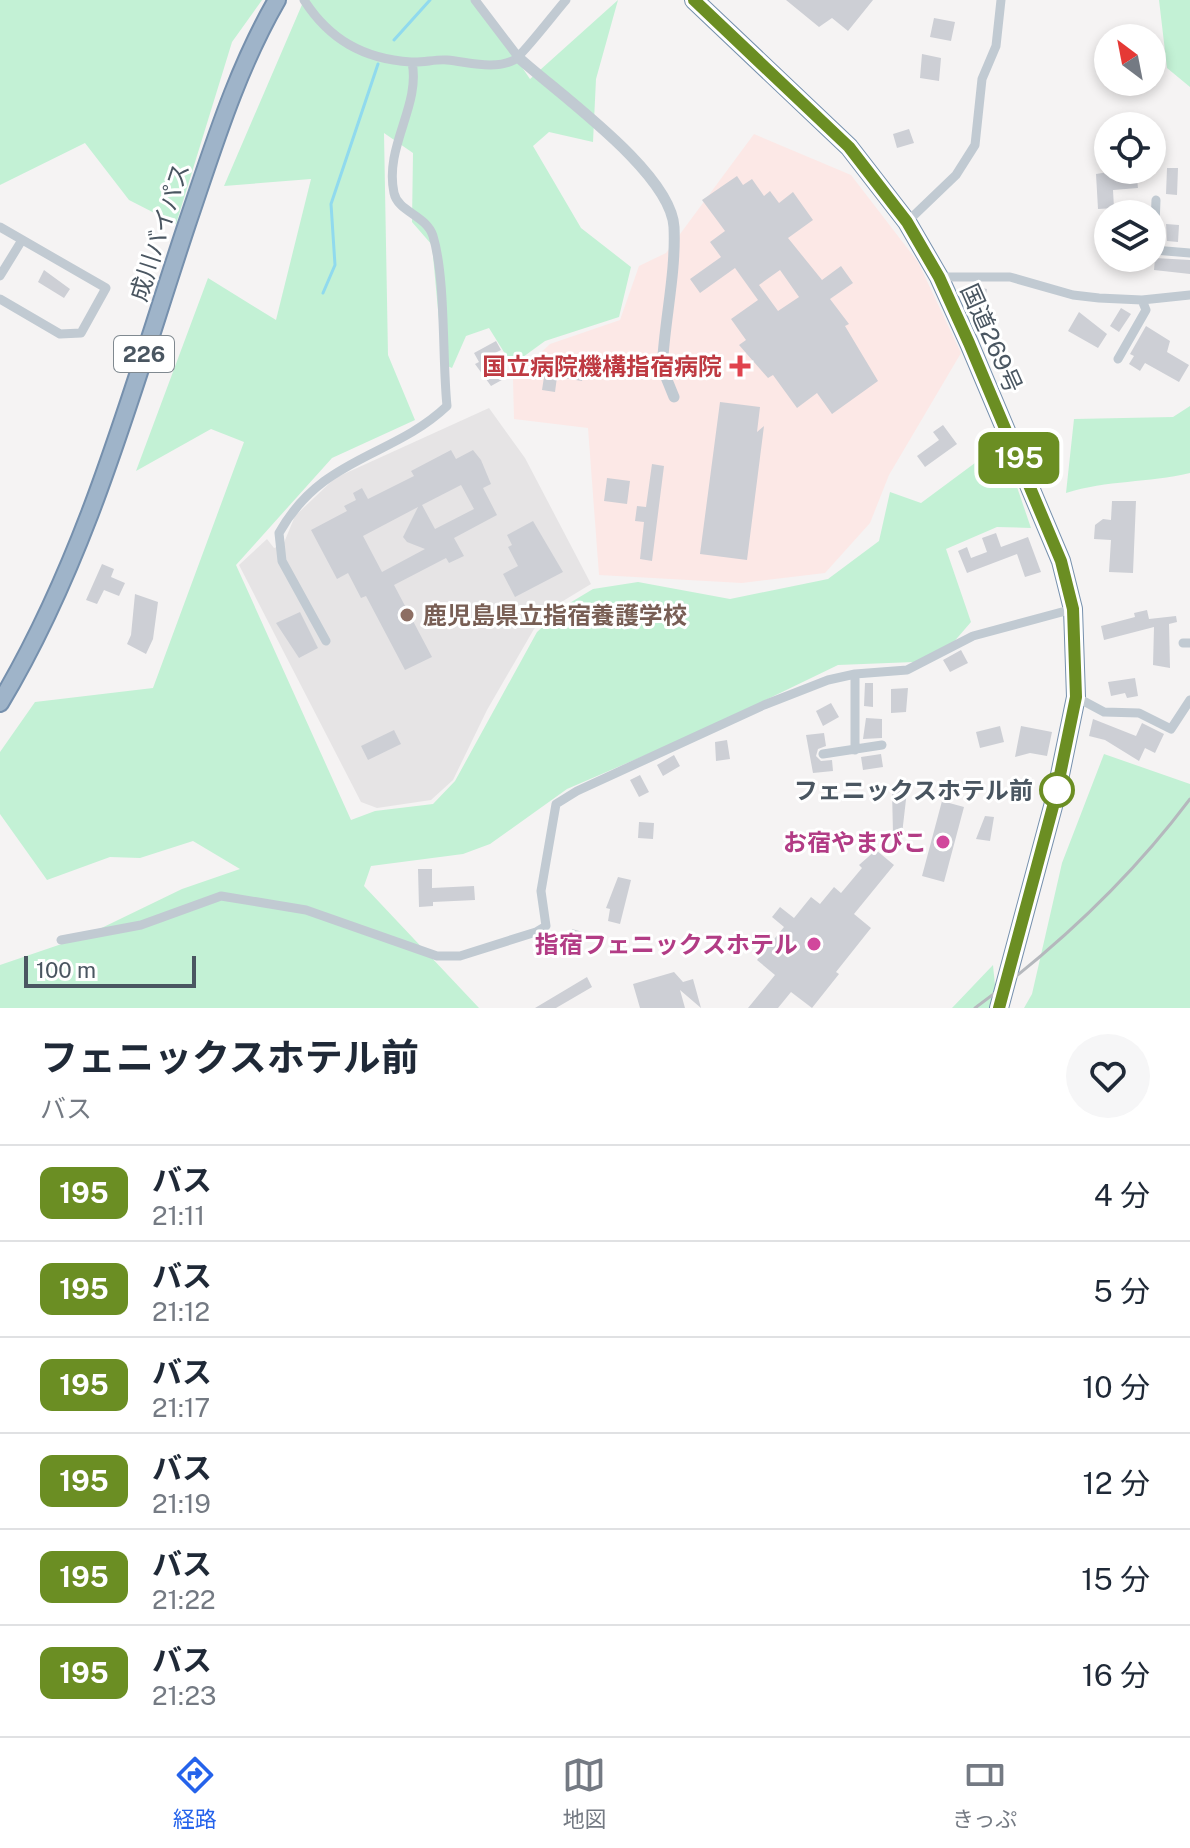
<!DOCTYPE html>
<html lang="ja">
<head>
<meta charset="utf-8">
<style>
	:root { --surface:#fff; --page:#f6f6f7; --text:#1f2937; --muted:#747a83; --line:#e0e1e3; --accent:#2563eb }
	body { margin:0; font-family:"Public Sans","Noto Sans JP",sans-serif; background:var(--page); color:var(--text); height:100vh; display:flex; flex-direction:column; font-size:30px; white-space:nowrap }
	* { box-sizing:border-box; margin:0 }
	p { font-size:26px; color:var(--muted) }
	.icon { flex:none; width:44px; height:44px; fill:none; stroke:currentColor; stroke-width:2; stroke-linecap:round; stroke-linejoin:round }
	.map { position:relative; height:1008px; overflow:hidden }
	.drawer { display:flex; flex-direction:column; background:var(--surface); flex:1 }
	.drawer>* { flex:none }
	.badge { padding:0 16px; border-radius:12px; font-size:28px; line-height:52px }
	.needle { width:52px; rotate:328deg }
	.buttons { position:absolute; left:1094px; top:24px; display:grid; gap:16px }
	.buttons a { display:grid; place-items:center; width:72px; height:72px; border-radius:50%; background:var(--surface); box-shadow:0 4px 12px #0003; font-size:40px }
	.scale { position:absolute; left:24px; bottom:20px; width:172px; box-sizing:border-box; padding-left:8px; border:4px solid #4a5661; border-top:0; font-size:22px; line-height:28px; white-space:nowrap; color:#4a5661; -webkit-text-stroke:6px #fff; paint-order:stroke }
	.map>.badge { position:absolute; translate:-50% -50%; box-shadow:0 0 0 4px #fff }
	.round { display:grid; place-items:center; flex:none; width:84px; height:84px; border-radius:42px; background:var(--page) }
	.summary { display:flex; align-items:center; justify-content:space-between; height:136px; padding:0 40px }
	h1 { font-size:38px; font-weight:700; line-height:60px }
	ul { padding:0; list-style:none }
	li { display:flex; align-items:center; gap:24px; height:96px; padding:0 40px; border-top:2px solid var(--line) }
	li div { flex:1 }
	li b { display:block; font-size:30px }
	li em { font-style:normal }
	li .badge { min-width:88px; font-weight:700; text-align:center }
	.dock { display:flex; justify-content:space-around; align-items:center; height:112px; border-top:2px solid var(--line); background:var(--surface); font-size:22px; color:var(--muted) }
	.dock a { display:grid; justify-items:center; gap:4px }
	.dock .selected { color:var(--accent) }
	.map>svg:first-child { display:block }
	.education { fill:#e6e4e5 }
	.medical { fill:#fce8e6 }
	.green { fill:#c3f1d5 }
	.lines { fill:none; stroke-linecap:round; stroke-linejoin:round }
	.stream { stroke:#90daee; stroke-width:3 }
	.building { fill:#cdcfd5; fill-rule:evenodd }
	.trunk-casing { stroke:#7690ad; stroke-width:20 }
	.minor { stroke:#c1cad2; stroke-width:9 }
	.tertiary { stroke:#c1cad2; stroke-width:11 }
	.trunk { stroke:#9fb4c9; stroke-width:16 }
	.rail { stroke:#b5b8bd; stroke-width:3 }
	.line-casing { stroke:#fff; stroke-width:18 }
	.line { stroke:#6b8e23; stroke-width:12 }
	.health-dot { fill:#e0444e; stroke:#fff; stroke-width:3 }
	.education-dot { fill:#8d6e63; stroke:#fff; stroke-width:3 }
	.stop-dot { fill:#fff; stroke:#6b8e23; stroke-width:4 }
	.hotel-dot { fill:#d1479c; stroke:#fff; stroke-width:3 }
	.labels { text-anchor:middle; dominant-baseline:central; stroke-width:6; stroke-linejoin:round; paint-order:stroke }
	.shield { fill:#fff; stroke:#808990; stroke-width:2 }
	.shield-label { font-size:22px; font-weight:bold; fill:#4a5661 }
	.street-label { font-size:24px; fill:#4a5661; stroke:#fff }
	.health-label { font-size:24px; font-weight:bold; fill:#be3a42; stroke:#fff; text-anchor:end }
	.education-label { font-size:24px; font-weight:bold; fill:#785e54; stroke:#fff; text-anchor:start }
	.stop-label { font-size:24px; font-weight:bold; fill:#4a5661; stroke:#fff; text-anchor:end }
	.hotel-label { font-size:24px; font-weight:bold; fill:#b23c85; stroke:#fff; text-anchor:end }
</style>
</head>
<body>
<div class="map">
<svg width="1190" height="1008" viewBox="0 0 1190 1008">
	<rect width="100%" height="100%" fill="#f5f3f3"/>
	<path class="education" d="M489,408L525,458L591,584L563,601L534,629L487,710L453,780L431,800L377,808L361,802L239,565L267,539L274,548L283,545L295,516L335,478Z"/>
	<path class="medical" d="M754,134L851,175L918,262L961,353L889,475L870,523L825,573L742,583L599,575L588,428L514,419L513,379L550,344L620,320L639,266L666,253Z"/>
	<path class="green" d="M0,0H262L232,42L176,224L129,200L85,143L0,185Z
		M304,0H476L530,79L618,0L596,79L593,142L549,132L533,146L581,228L631,267L619,317L545,341L512,365L489,328L466,336L452,368L443,364L432,245L412,222L413,153L384,133L388,355L415,420L332,458L236,565L351,820L375,811L433,804L455,781L537,632L568,604L593,589L638,582L730,599L828,579L879,541L890,492L921,503L979,460L1004,449L1031,528L997,527L946,549L971,622L952,644L914,662L838,665L706,729L567,789L490,844L463,854L371,866L364,886L479,1008H0V965L85,936L182,889L240,869L193,841L140,858L110,857L47,880L0,814V752L35,702L153,688L244,442L211,429L136,471L208,278L276,320L311,179L224,186Z
		M1159,0H1190V87L1167,68Z
		M1190,406V473C1148,483 1107,480 1066,493L1074,419L1173,417Z
		M1104,754L1190,784V1008H1024L1032,994L1062,863Z
		M993,965L995,985L989,1008H952Z"/>
	<g class="lines">
		<path class="stream" d="M394,40L430,0
			M323,293L335,265L331,204L378,64"/>
	</g>
	<path class="building" d="M786,0H873L848,31L832,18L819,27Z
		M934,18L955,22L951,41L930,37Z
		M922,54L941,58L939,81L920,78Z
		M909,129L914,143L897,148L893,134Z
		M1167,168H1178L1177,195L1166,194Z
		M1121,170H1136L1138,188L1113,190L1114,208L1098,209L1096,174Z
		M737,176L743,185L752,179L764,196L770,191L779,203L793,192L813,220L788,238L822,280L841,266L853,283L830,299L849,324L845,326L878,381L832,414L817,393L797,408L773,375L768,378L739,345L746,340L731,319L758,300L735,268L700,293L690,279L721,257L710,242L725,231L702,200ZM780,270L799,297L778,311L759,285Z
		M1166,224L1179,225L1178,242L1167,241Z
		M1155,258L1190,260V274L1154,270Z
		M44,270L70,289L64,298L38,282Z
		M973,286L987,289L979,335L968,312Z
		M1121,308L1131,314L1119,332L1110,326Z
		M1079,312L1107,334L1098,348L1068,331Z
		M1146,326L1170,341L1167,352L1189,365L1179,382L1145,363L1140,371L1129,364L1134,356L1130,354Z
		M496,341L501,350L491,355L500,370L504,368L509,376L491,386L475,364L479,362L474,353Z
		M546,364L584,369L582,381L557,377L555,392L542,390Z
		M720,402L760,407L757,432L764,426L747,560L700,554Z
		M943,425L957,444L925,467L917,456L939,440L933,432Z
		M451,450L456,459L473,450L481,460L491,484L483,488L497,515L454,538L464,556L449,563L446,558L394,585L432,657L405,670L366,596L361,598L348,573L337,579L311,530L347,511L344,506L356,500L353,493L362,488L368,499L414,476L411,471ZM461,485L474,509L435,529L422,505ZM418,507L403,537L407,542L425,549L382,572L363,536Z
		M652,464L664,466L652,561L640,559L644,522L635,521L637,506L646,507Z
		M607,478L630,481L627,504L604,501Z
		M1112,501H1136L1133,573L1109,572L1111,540L1094,539L1095,525L1103,519L1111,520Z
		M533,521L563,572L515,597L503,574L518,566L508,547L512,545L507,535Z
		M996,533L1001,547L1028,537L1041,572L1025,577L1017,554L967,573L958,551L967,547L971,558L987,552L982,538Z
		M102,564L114,569L111,577L125,583L119,596L104,590L97,604L86,600Z
		M135,594L158,602L153,639L146,654L127,644L131,635Z
		M1147,610L1149,619L1176,616L1177,622L1169,624L1170,668L1153,665L1154,627L1104,640L1101,626L1135,617L1134,613Z
		M300,612L318,648L299,658L276,623Z
		M961,650L968,663L950,672L943,660Z
		M1135,678L1138,696L1127,698L1125,693L1111,696L1108,682Z
		M865,683H873V707L864,706Z
		M908,688L906,712L891,713V689Z
		M831,703L839,717L823,726L816,711Z
		M866,718L882,719V738L863,739Z
		M1093,719L1136,736L1142,723L1164,734L1155,753L1145,748L1139,761L1105,740L1089,736Z
		M1000,726L1004,742L980,748L976,732Z
		M1021,726L1052,732L1047,756L1030,753L1015,757Z
		M394,730L401,744L368,760L361,746Z
		M824,733L826,746L818,749L816,756L821,761L832,760L833,771L813,773L806,735Z
		M727,740L730,759L716,761L715,742Z
		M881,754L883,767L863,770L861,757Z
		M674,755L680,766L663,776L657,765Z
		M640,775L649,792L639,797L630,780Z
		M892,790L907,791L902,834H893Z
		M942,801L964,807L944,882L922,876Z
		M985,816L994,817L990,841L976,839Z
		M639,822L654,823L653,839L638,838Z
		M876,850L894,865L854,914L871,928L836,972L839,974L812,1008L791,992L778,1008H748L775,975L757,960L784,927L772,917L780,907L794,918L811,897L820,904L834,887L841,893L862,868L859,865Z
		M418,869H432V888L474,886L475,900L433,902V906L419,907Z
		M618,877L631,880L620,924L608,921L610,909L606,908Z
		M572,929L583,932L581,957L571,955L572,949H568Z
		M674,972L683,982L693,979L701,1008L680,990L685,1008H640L633,984Z
		M587,977L592,987L556,1008H535Z"/>
	<g class="lines">
		<g class="trunk-casing">
			<path id="trunk" d="M694,0L849,147L907,222L939,277L969,343L1061,561L1073,609L1076,697L1055,799L999,1008
				M0,703C88,556 133,386 187,224C213,148 236,71 277,0"/>
		</g>
		<path class="minor" d="M304,0C329,39 363,59 411,62C423,63 435,59 447,60C469,62 494,70 514,60C521,57 557,10 566,0
			M475,0L519,58
			M1156,200L1154,250L1190,253
			M907,222L956,175L975,145L982,79L996,46L1001,0
			M0,227L106,288L81,333L60,334L0,299
			M0,276L22,240
			M939,277H1010L1073,295L1099,298L1142,300L1190,295
			M1118,359L1146,310L1142,300
			M326,641L282,561L279,533C322,456 392,458 447,406C442,358 446,279 433,236C426,215 398,212 394,193C384,146 421,106 412,62
			M1183,643H1190
			M855,674V750
			M1076,697L1104,712L1139,713L1171,729L1190,700
			M823,754L882,745
			M61,940L141,925L221,896L306,910L437,956H460L536,932L546,926L541,891L556,804L577,791L764,705L828,680L855,674L907,670L973,636L1073,609"/>
		<path class="tertiary" d="M519,58C560,95 671,173 674,227C676,270 666,314 663,356V370L674,397"/>
		<use href="#trunk" class="trunk"/>
		<path class="rail" d="M975,1008C1055,949 1130,879 1190,799"/>
	</g>
	<g class="lines">
		<g class="line-casing">
			<path id="line" d="M694,0L849,147L907,222L939,277L969,343L1061,561L1073,609L1076,697L1055,799L999,1008"/>
		</g>
		<use href="#line" class="line"/>
	</g>
	<path class="health-dot" d="M736 354h8v8h8v8h-8v8h-8v-8h-8v-8h8z"/>
	<circle class="education-dot" cx="407" cy="615" r="8"/>
	<circle class="stop-dot" cx="1057" cy="790" r="16"/>
	<g class="hotel-dot">
		<circle cx="943" cy="842" r="8"/>
		<circle cx="814" cy="944" r="8"/>
	</g>
	<g class="labels">
		<rect class="shield" x="114" y="336" width="60" height="36" rx="6"/>
		<g class="shield-label">
			<text x="144" y="354">226</text>
		</g>
		<g class="street-label">
			<text transform="translate(159 232) rotate(-72)">成川バイパス</text>
			<text transform="translate(992 338) rotate(66)">国道269号</text>
		</g>
		<g class="health-label">
			<text x="722" y="366">国立病院機構指宿病院</text>
		</g>
		<g class="education-label">
			<text x="423" y="615">鹿児島県立指宿養護学校</text>
		</g>
		<g class="stop-label">
			<text x="1033" y="790">フェニックスホテル前</text>
		</g>
		<g class="hotel-label">
			<text x="927" y="842">お宿やまびこ</text>
			<text x="798" y="944">指宿フェニックスホテル</text>
		</g>
	</g>
</svg>
<div class="buttons">
<a><svg class="needle" viewBox="-14 -14 28 28"><path d="M0-13l5 13h-10z" fill="#e53935"/><path d="M0 13l5-13h-10z" fill="#747a83"/></svg></a>
<a><svg class="icon" aria-label="locate" viewBox="0 0 24 24"><circle cx="12" cy="12" r="6"/><path d="M12 2v4M12 18v4M2 12h4M18 12h4"/></svg></a>
<a><svg class="icon" aria-label="layers" viewBox="0 0 24 24"><path d="M12 4l9 5-9 5-9-5zM3 14l9 5 9-5"/></svg></a>
</div>
<div class="scale">100 m</div>
<b class="badge" style="left:1019px;top:458px;background:#6b8e23;color:#fff">195</b>
</div>
<section class="drawer">
<div class="summary"><div><h1>フェニックスホテル前</h1><p>バス</p></div><a class="round"><svg class="icon" aria-label="heart" viewBox="0 0 24 24"><path d="M12 20l-8-8c-3-5 5-10 8-4 3-6 11-1 8 4z"/></svg></a></div>
<ul>
<li><span class="badge" style="background:#6b8e23;color:#fff">195</span><div><b>バス</b><p>21:11</p></div><em>4 分</em></li>
<li><span class="badge" style="background:#6b8e23;color:#fff">195</span><div><b>バス</b><p>21:12</p></div><em>5 分</em></li>
<li><span class="badge" style="background:#6b8e23;color:#fff">195</span><div><b>バス</b><p>21:17</p></div><em>10 分</em></li>
<li><span class="badge" style="background:#6b8e23;color:#fff">195</span><div><b>バス</b><p>21:19</p></div><em>12 分</em></li>
<li><span class="badge" style="background:#6b8e23;color:#fff">195</span><div><b>バス</b><p>21:22</p></div><em>15 分</em></li>
<li><span class="badge" style="background:#6b8e23;color:#fff">195</span><div><b>バス</b><p>21:23</p></div><em>16 分</em></li>
</ul>
</section>
<nav class="dock">
<a class="selected"><svg class="icon" aria-label="directions" viewBox="0 0 24 24"><path d="M12 3l9 9-9 9-9-9zM9 14v-3h6M13 9l2 2-2 2"/></svg>経路</a>
<a><svg class="icon" aria-label="map" viewBox="0 0 24 24"><path d="M3 6l6-2 6 2 6-2v14l-6 2-6-2-6 2zM9 4v14M15 6v14"/></svg>地図</a>
<a><svg class="icon" aria-label="tickets" viewBox="0 0 24 24"><path d="M3 7h18v10H3zM15 7v10"/></svg>きっぷ</a>
</nav>
</body>
</html>
